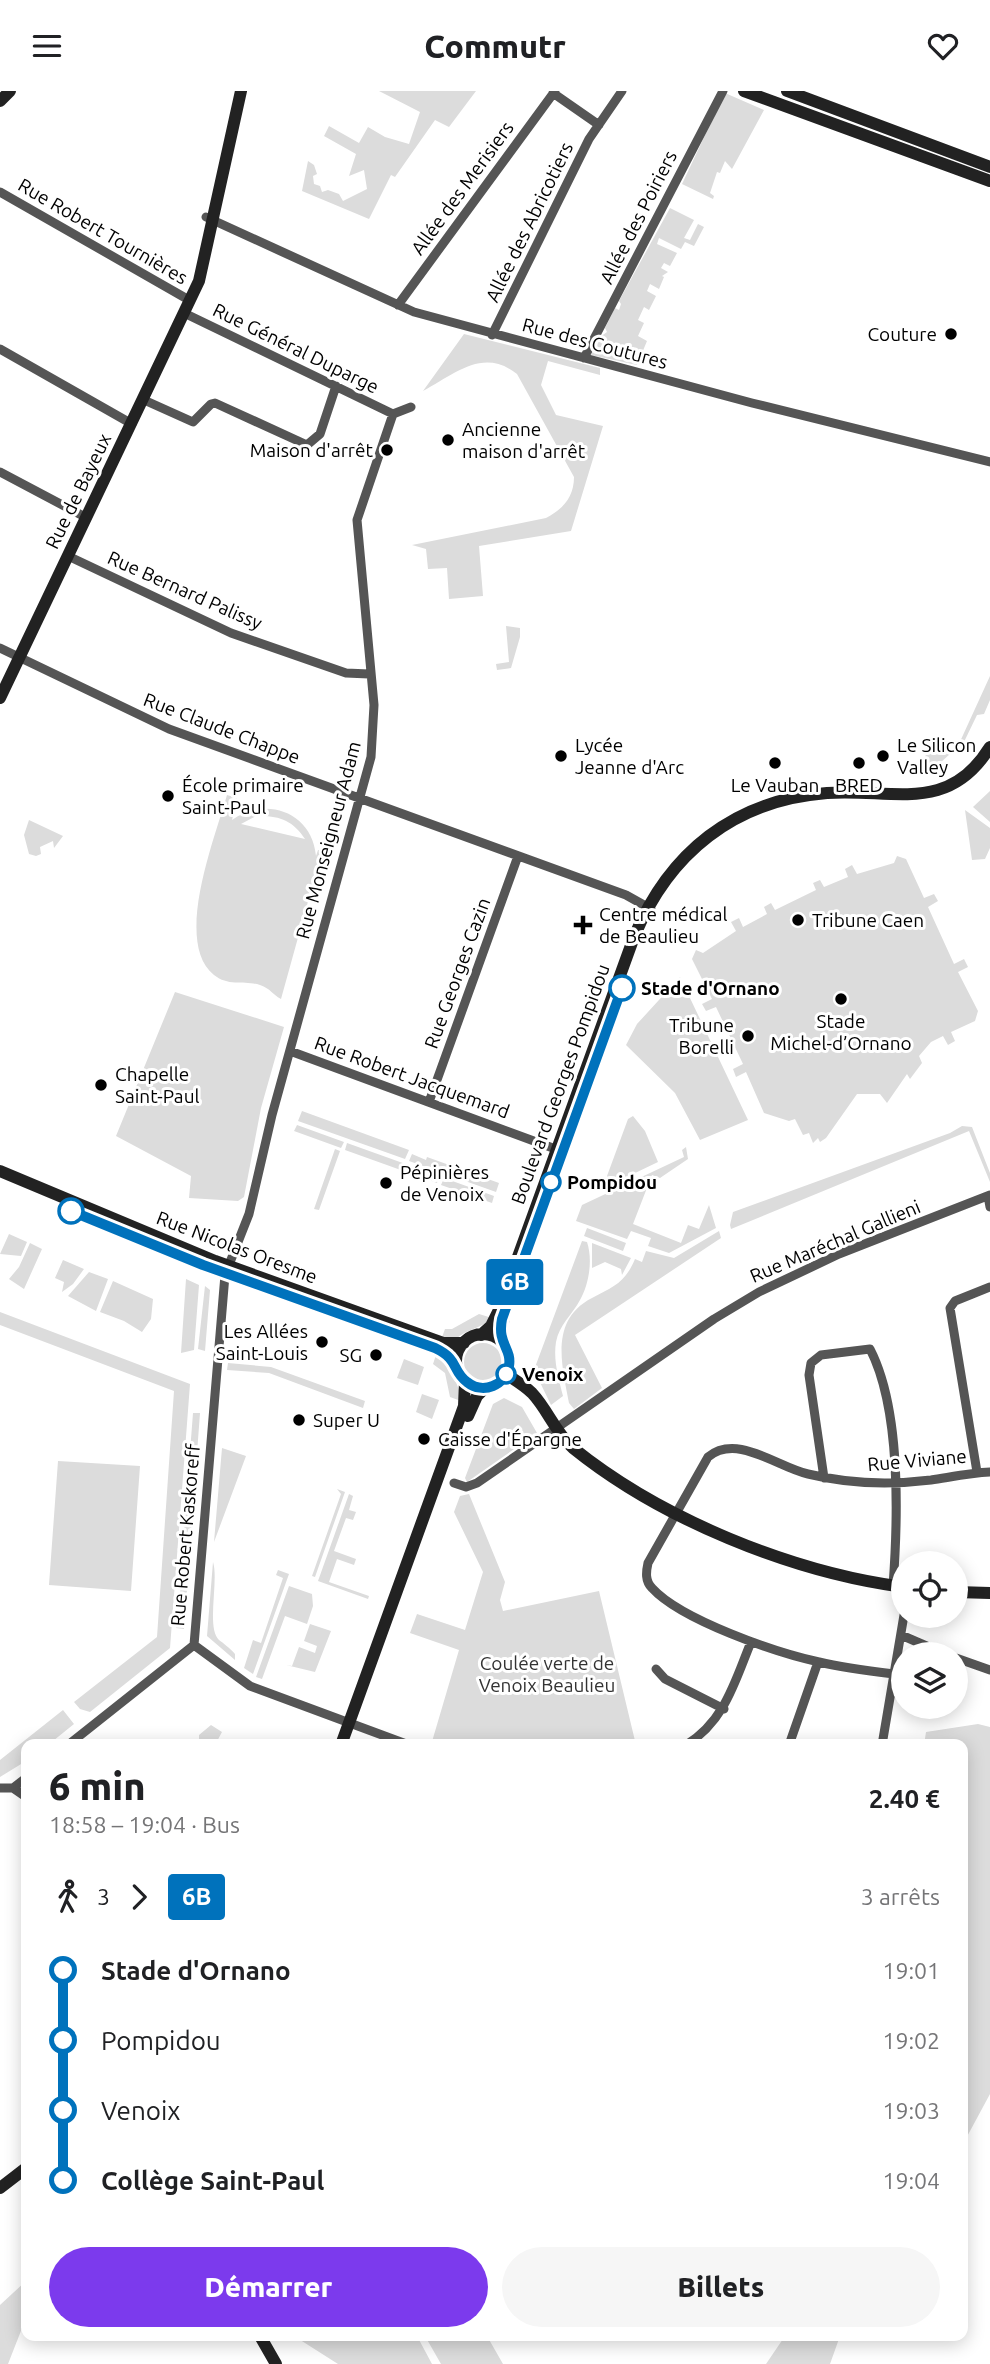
<!DOCTYPE html>
<html lang="fr">
<head>
<meta charset="utf-8">
<style>
	:root { --surface:#fff; --page:#f6f6f6; --text:#202124; --muted:#757577; --accent:#7c3aed }
	body { margin:0; font-family:Ubuntu,sans-serif; background:var(--page); color:var(--text); height:100vh; display:flex; flex-direction:column; font-size:26px; white-space:nowrap }
	* { box-sizing:border-box; margin:0 }
	p { font-size:23px; color:var(--muted) }
	.icon { flex:none; width:38px; height:38px; fill:none; stroke:currentColor; stroke-width:2; stroke-linecap:round; stroke-linejoin:round }
	.map { position:relative; flex:1; overflow:hidden }
	.panel { position:absolute; left:21px; top:1648px; width:947px; height:602px; display:flex; flex-direction:column; background:var(--surface); border-radius:14px; box-shadow:0 4px 18px #0003 }
	.panel>* { flex:none }
	.badge { padding:0 14px; border-radius:5px; font-size:24px; line-height:46px }
	.controls { position:absolute; left:891px; top:1460px; display:grid; gap:14px }
	.controls a { display:grid; place-items:center; width:77px; height:77px; border-radius:50%; background:var(--surface); box-shadow:0 4px 18px #0003; font-size:35px }
	.map>.badge { position:absolute; translate:-50% -50%; box-shadow:0 0 0 4px #fff }
	.legs { display:flex; align-items:center; gap:10px; height:77px; padding:0 28px; font-size:23px }
	.legs p { margin-inline-start:auto }
	.headline { display:flex; align-items:center; justify-content:space-between; height:119px; padding:0 28px }
	h1 { font-size:38px; font-weight:800; line-height:52px }
	.primary-button { display:flex; gap:14px; margin-top:auto; padding:14px 28px }
	.primary-button a { flex:1; height:80px; border-radius:42px; background:var(--accent); color:#fff; font-size:28px; font-weight:800; line-height:80px; text-align:center }
	.primary-button a+a { background:var(--page); color:var(--text) }
	ul { padding:0 28px; list-style:none }
	li { display:flex; align-items:center; gap:24px; height:70px; font-size:26px }
	li i { display:grid; place-items:center; width:10px; height:100%; margin:0 9px; background:currentColor }
	li i::after { content:''; width:18px; height:18px; margin:-9px; border:5px solid; border-radius:50%; background:var(--surface) }
	li p { margin-inline-start:auto }
	li:first-child i { background:linear-gradient(#0000 50%,currentColor 0) }
	li:last-child i { background:linear-gradient(currentColor 50%,#0000 0) }
	header { display:flex; justify-content:space-between; align-items:center; height:91px; padding:0 28px; background:var(--surface); font-size:32px; font-weight:800 }
	.map>svg:first-child { display:block }
	.green { fill:#dcdcdc; fill-rule:evenodd }
	.lines { fill:none; stroke-linecap:round; stroke-linejoin:round }
	.street { stroke:#555; stroke-width:9 }
	.secondary { stroke:#222; stroke-width:12 }
	.line-1-casing { stroke:#fff; stroke-width:16 }
	.line-1 { stroke:#0072bc; stroke-width:10 }
	.poi-dot { fill:#000; stroke:#fff; stroke-width:2.5 }
	.stop-1-dot { fill:#fff; stroke:#0072bc; stroke-width:3.5 }
	.labels { text-anchor:middle; dominant-baseline:central; stroke-width:6; stroke-linejoin:round; paint-order:stroke }
	.street-label { font-size:19px; fill:#000; stroke:#fff }
	.poi-label { font-size:19px; fill:#000; stroke:#fff; text-anchor:start }
	.stop-label { font-size:19px; font-weight:bold; fill:#000; stroke:#fff; text-anchor:start }
	.park-label { font-size:19px; fill:#333; stroke:#fff }
</style>
</head>
<body>
<header><svg class="icon" aria-label="menu" viewBox="0 0 24 24"><path d="M4 6h16M4 12h16M4 18h16"/></svg>Commutr<svg class="icon" aria-label="heart" viewBox="0 0 24 24"><path d="M12 20l-8-8c-3-5 5-10 8-4 3-6 11-1 8 4z"/></svg></header>
<div class="map">
<svg width="990" height="2273" viewBox="0 0 990 2273">
	<rect width="100%" height="100%" fill="#fff"/>
	<path class="green" d="M379,0H476L449,36L435,29L395,86L391,84L369,128L302,100L308,70L314,74L317,83L313,85L314,93L320,95L322,101L328,99L339,103L343,110L367,98L364,79L349,85L356,63L324,45L329,35L359,52L368,36L385,46L409,53L420,21Z
		M725,2L764,19L732,78L725,70L720,82L717,81L710,102L714,105L713,108L682,93Z
		M670,117L694,129L684,147L690,149L698,133L704,136L694,155L685,151L681,158L659,147L657,153L677,162L670,175L664,172L661,177L668,181L662,185L664,186L659,198L650,193L647,200L656,205L649,219L644,216L638,229L644,232L638,245L647,250L637,274L591,264L600,246L607,241L605,237L615,217L619,219L621,213L619,210Z
		M464,243L600,277V284L548,270L541,294L556,324L603,335L571,440L479,455L483,505L449,508L447,477L428,478L426,458L412,454L546,427C563,418 574,406 574,386L517,283C483,256 455,283 423,300Z
		M506,535L520,537V546L511,577L497,579L496,573L509,571Z
		M990,585V609L984,623L977,624L963,653L958,655Z
		M927,655L950,661V663L940,672L924,676Z
		M990,700V731L973,716Z
		M227,704L237,707L232,729C266,705 312,721 316,765L318,759L322,760L281,908C272,903 271,898 260,894C245,889 229,896 214,884C173,851 215,747 227,704ZM256,725C278,724 293,729 305,748L241,733Z
		M965,719L990,737V757L985,768L972,769Z
		M29,729L63,745L54,757L53,750L40,756L41,763L36,765L29,763L24,744Z
		M897,765L906,768L924,807L934,803L938,810L928,816L954,873L964,868L968,876L958,881L978,920L975,930L951,941L955,950L948,954L943,945L931,951L919,965L922,972L910,988L907,983L887,1012L880,1003H857L826,1047L820,1051L818,1047L813,1052L809,1042L803,1044L795,1028L789,1030L764,1022L746,981L736,986L733,978L743,973L716,916L706,920L702,913L712,908L692,868L696,859L703,862L736,840L731,831L739,827L743,836L767,823L764,816L771,812L775,819L816,799L813,792L820,789L824,796L848,786L845,778L852,774L857,783L894,772Z
		M680,886L748,1029L700,1049L675,1002L626,954L637,933Z
		M175,901L284,936L261,1017L244,1106L238,1110L189,1107L191,1085L116,1045Z
		M302,1020L409,1059L405,1068L298,1030Z
		M633,1025L645,1040L658,1071L608,1095L607,1085L628,1028Z
		M297,1034L344,1051L341,1057L294,1040Z
		M962,1035L972,1036L990,1082V1091L969,1040L731,1138L730,1134L733,1121L950,1042Z
		M347,1052L439,1085L437,1092L345,1059Z
		M686,1056L688,1068L660,1087L652,1084L633,1133L681,1152L688,1134L699,1138L709,1114L716,1137L669,1162L648,1155L651,1147L631,1140L627,1148L576,1130L582,1114L684,1066L682,1059Z
		M335,1058L340,1060L319,1119L314,1118Z
		M412,1063L426,1069L427,1066L499,1092L496,1101L409,1070Z
		M444,1087L494,1105L492,1112L441,1094Z
		M587,1137L626,1152L623,1160L584,1145Z
		M719,1140L721,1147L575,1244L602,1297L574,1318L569,1312C562,1275 549,1229 592,1207C613,1196 625,1192 635,1168L642,1171L646,1160L674,1167Z
		M9,1143L27,1151L21,1165L0,1163Z
		M582,1150L587,1151C593,1169 589,1193 580,1209C572,1224 559,1234 556,1251C553,1270 559,1288 563,1305L551,1314L534,1279Z
		M30,1152L42,1158L24,1198L9,1188L19,1176Z
		M592,1152L631,1167L622,1184L621,1178L605,1171L592,1177Z
		M63,1169L84,1178L73,1193L62,1201L64,1191L55,1187Z
		M89,1181L108,1188L96,1220L68,1205Z
		M186,1188L199,1194L194,1259L181,1262Z
		M113,1190L153,1208L151,1228L142,1241L124,1230L100,1221Z
		M205,1195L210,1199L205,1260L198,1258Z
		M0,1221L190,1293L170,1557L90,1621L80,1618L74,1611L157,1546L174,1300L0,1234Z
		M479,1223L492,1227C481,1238 467,1237 455,1249H441L445,1238H452Z
		M464 1271a19 19 0 1 1 38 0a19 19 0 1 1-38 0Z
		M437,1261C447,1269 461,1297 461,1310L450,1306L445,1282L433,1273Z
		M404,1268L424,1276L418,1294L397,1287Z
		M228,1272L271,1276L365,1310L363,1317L269,1282L227,1279Z
		M422,1303L439,1309L432,1328L416,1321Z
		M504,1307L522,1316L537,1342L467,1391L465,1387L493,1313Z
		M193,1322H200L190,1456L183,1452Z
		M222,1357L246,1365L214,1451Z
		M58,1370L140,1375L131,1500L49,1494Z
		M337,1398L345,1401L315,1486L312,1485L341,1403Z
		M349,1403L353,1405L349,1419L356,1421L353,1429L346,1427L334,1460L356,1468L354,1474L337,1468L329,1491L369,1505L368,1508L318,1490Z
		M469,1403L505,1491L500,1509L503,1520L599,1500L636,1654H431L459,1559L410,1542L417,1523L465,1539L483,1481L454,1421L460,1405Z
		M185,1459H190L184,1538L176,1537Z
		M213,1471C219,1490 206,1537 219,1549C223,1552 230,1557 235,1563V1569L207,1545Z
		M278,1479L289,1483L253,1583L244,1577L253,1549L261,1552L283,1487L276,1484Z
		M289,1495L312,1503L313,1515L307,1533L285,1525L262,1588L256,1586Z
		M310,1533L331,1540L315,1581L286,1574L292,1575L299,1556L315,1562L317,1555L304,1550Z
		M63,1619L74,1633L48,1654H26V1670L0,1686V1669Z
		M978,1633L990,1636V2003L963,2053L962,1654H924L926,1641Z
		M211,1634L222,1641L215,1654L210,1651L199,1654V1644Z
		M26,2190V2227L8,2273H0V2214Z
		M294,2245H417L432,2273H338Z
		M425,2245H487L503,2273H441Z
		M785,2245H840L830,2273H766Z"/>
	<g class="lines">
		<path class="street" d="M553,2L599,34
			M0,101L189,209
			M206,126L414,221L752,312L990,371
			M398,214L555,0
			M184,222L393,323
			M492,244L589,48L622,0
			M0,258L132,333
			M584,267L723,0
			M144,309L193,331L211,313L215,312L307,354L320,343L336,295
			M393,323L411,316
			M0,381L87,427
			M68,465L231,542L346,582L369,583
			M0,557L169,638L626,804L651,818
			M290,960L561,1060
			M429,1011L518,765
			M988,1105L990,1116
			M977,1381L950,1217L955,1210L990,1196
			M824,1387L809,1284L811,1272L821,1264L870,1258C901,1318 898,1428 893,1495
			M454,1392L466,1396L477,1392L714,1228L759,1201L839,1163L990,1104
			M901,1544L945,1563
			M194,1554L250,1595L409,1654
			M956,1567L990,1579
			M656,1578L665,1588L724,1618
			M894,1583C869,1580 844,1577 819,1571C777,1562 681,1529 652,1497C645,1490 646,1481 648,1472L708,1366C737,1342 777,1376 808,1383C849,1393 890,1394 931,1389C951,1386 970,1382 990,1381
			M68,1654L194,1554L225,1184L249,1123L272,1024L371,666L374,614L357,429L393,323
			M686,1654C725,1630 735,1590 751,1551
			M789,1654L818,1571
			M882,1654L904,1524
			M0,1697H13L26,1687
			M13,1697L26,1706"/>
		<path class="secondary" d="M744,0L990,90
			M787,0L990,76
			M0,10L10,0
			M0,607L199,190L241,0
			M0,1080L215,1170L443,1252H464
			M142,1149L206,1175
			M456 1270a27 27 0 1 1 54 0a27 27 0 1 1-54 0Z
			M481,1244L491,1235L498,1221L634,846C669,762 734,709 827,702C892,697 948,724 990,656
			M501,1250L504,1223
			M427,1255L448,1263L456,1272
			M506,1283C515,1289 525,1295 532,1302C548,1319 555,1341 573,1357C661,1428 791,1481 903,1496
			M468,1325L477,1305L485,1297
			M956,1501L990,1502
			M341,1654L464,1315L465,1290
			M0,2097L26,2077
			M260,2245L276,2273"/>
	</g>
	<g class="lines">
		<g class="line-1-casing">
			<path id="line-1" d="M71,1120L203,1174L435,1257C460,1269 451,1279 467,1291C483,1304 506,1294 509,1275C512,1257 497,1253 502,1228L622,897"/>
		</g>
		<use href="#line-1" class="line-1"/>
	</g>
	<g class="poi-dot">
		<circle cx="951" cy="243" r="7"/>
		<circle cx="448" cy="349" r="7"/>
		<circle cx="387" cy="359" r="7"/>
		<circle cx="561" cy="665" r="7"/>
		<circle cx="883" cy="665" r="7"/>
		<circle cx="775" cy="672" r="7"/>
		<circle cx="859" cy="672" r="7"/>
		<circle cx="168" cy="705" r="7"/>
		<circle cx="798" cy="829" r="7"/>
		<path d="M579.5 823.5h7v7h7v7h-7v7h-7v-7h-7v-7h7z"/>
		<circle cx="841" cy="908" r="7"/>
		<circle cx="748" cy="945" r="7"/>
		<circle cx="101" cy="994" r="7"/>
		<circle cx="386" cy="1092" r="7"/>
		<circle cx="322" cy="1251" r="7"/>
		<circle cx="376" cy="1264" r="7"/>
		<circle cx="299" cy="1329" r="7"/>
		<circle cx="424" cy="1348" r="7"/>
	</g>
	<g class="stop-1-dot">
		<circle cx="622" cy="897" r="12"/>
		<circle cx="551" cy="1091" r="9"/>
		<circle cx="71" cy="1120" r="12"/>
		<circle cx="506" cy="1283" r="9"/>
	</g>
	<g class="labels">
		<g class="street-label">
			<text transform="translate(462 97) rotate(-54)">Allée des Merisiers</text>
			<text transform="translate(638 126) rotate(-63)">Allée des Poiriers</text>
			<text transform="translate(529 131) rotate(-64)">Allée des Abricotiers</text>
			<text transform="translate(103 140) rotate(30)">Rue Robert Tournières</text>
			<text transform="translate(595 252) rotate(15)">Rue des Coutures</text>
			<text transform="translate(296 257) rotate(26)">Rue Général Duparge</text>
			<text transform="translate(78 400) rotate(-64)">Rue de Bayeux</text>
			<text transform="translate(185 499) rotate(24)">Rue Bernard Palissy</text>
			<text transform="translate(222 637) rotate(21)">Rue Claude Chappe</text>
			<text transform="translate(328 749) rotate(-75)">Rue Monseigneur Adam</text>
			<text transform="translate(457 882) rotate(-70)">Rue Georges Cazin</text>
			<text transform="translate(412 986) rotate(20)">Rue Robert Jacquemard</text>
			<text transform="translate(560 993) rotate(-70)">Boulevard Georges Pompidou</text>
			<text transform="translate(835 1150) rotate(-23)">Rue Maréchal Gallieni</text>
			<text transform="translate(237 1156) rotate(21)">Rue Nicolas Oresme</text>
			<text transform="translate(917 1369) rotate(-5)">Rue Viviane</text>
			<text transform="translate(185 1444) rotate(-85)">Rue Robert Kaskoreff</text>
		</g>
		<g class="poi-label">
			<text x="937" y="243" text-anchor="end">Couture</text>
			<text x="462" y="338">Ancienne<tspan x="462" dy="22">maison d'arrêt</tspan></text>
			<text x="373" y="359" text-anchor="end">Maison d'arrêt</text>
			<text x="575" y="654">Lycée<tspan x="575" dy="22">Jeanne d'Arc</tspan></text>
			<text x="897" y="654">Le Silicon<tspan x="897" dy="22">Valley</tspan></text>
			<text x="182" y="694">École primaire<tspan x="182" dy="22">Saint-Paul</tspan></text>
			<text x="775" y="694" text-anchor="middle">Le Vauban</text>
			<text x="859" y="694" text-anchor="middle">BRED</text>
			<text x="599" y="823">Centre médical<tspan x="599" dy="22">de Beaulieu</tspan></text>
			<text x="812" y="829">Tribune Caen</text>
			<text x="841" y="930" text-anchor="middle">Stade<tspan x="841" dy="22">Michel-d’Ornano</tspan></text>
			<text x="734" y="934" text-anchor="end">Tribune<tspan x="734" dy="22">Borelli</tspan></text>
			<text x="115" y="983">Chapelle<tspan x="115" dy="22">Saint-Paul</tspan></text>
			<text x="400" y="1081">Pépinières<tspan x="400" dy="22">de Venoix</tspan></text>
			<text x="308" y="1240" text-anchor="end">Les Allées<tspan x="308" dy="22">Saint-Louis</tspan></text>
			<text x="362" y="1264" text-anchor="end">SG</text>
			<text x="313" y="1329">Super U</text>
			<text x="438" y="1348">Caisse d'Épargne</text>
		</g>
		<g class="stop-label">
			<text x="641" y="897">Stade d'Ornano</text>
			<text x="567" y="1091">Pompidou</text>
			<text x="522" y="1283">Venoix</text>
		</g>
		<g class="park-label">
			<text x="547" y="1572">Coulée verte de<tspan x="547" dy="22">Venoix Beaulieu</tspan></text>
		</g>
	</g>
</svg>
<div class="controls">
<a><svg class="icon" aria-label="locate" viewBox="0 0 24 24"><circle cx="12" cy="12" r="6"/><path d="M12 2v4M12 18v4M2 12h4M18 12h4"/></svg></a>
<a><svg class="icon" aria-label="layers" viewBox="0 0 24 24"><path d="M12 4l9 5-9 5-9-5zM3 14l9 5 9-5"/></svg></a>
</div>
<b class="badge" style="left:515px;top:1191px;background:#0072bc;color:#fff">6B</b>
<section class="panel">
<div class="headline"><div><h1>6 min</h1><p>18:58 – 19:04 · Bus</p></div><b>2.40 €</b></div>
<div class="legs"><svg class="icon" aria-label="walk" viewBox="0 0 24 24"><circle cx="13" cy="4" r="2"/><path d="M13 8l-2 6 4 7M11 14l-3 7M7 12l3-4h3l4 4"/></svg>3<svg class="icon" aria-label="forward" viewBox="0 0 24 24"><path d="M9 5l7 7-7 7"/></svg><b class="badge" style="background:#0072bc;color:#fff">6B</b><p>3 arrêts</p></div>
<ul>
<li><i style="color:#0072bc"></i><b>Stade d'Ornano</b><p>19:01</p></li>
<li><i style="color:#0072bc"></i><span>Pompidou</span><p>19:02</p></li>
<li><i style="color:#0072bc"></i><span>Venoix</span><p>19:03</p></li>
<li><i style="color:#0072bc"></i><b>Collège Saint-Paul</b><p>19:04</p></li>
</ul>
<div class="primary-button"><a>Démarrer</a><a>Billets</a></div>
</section>
</div>
</body>
</html>
